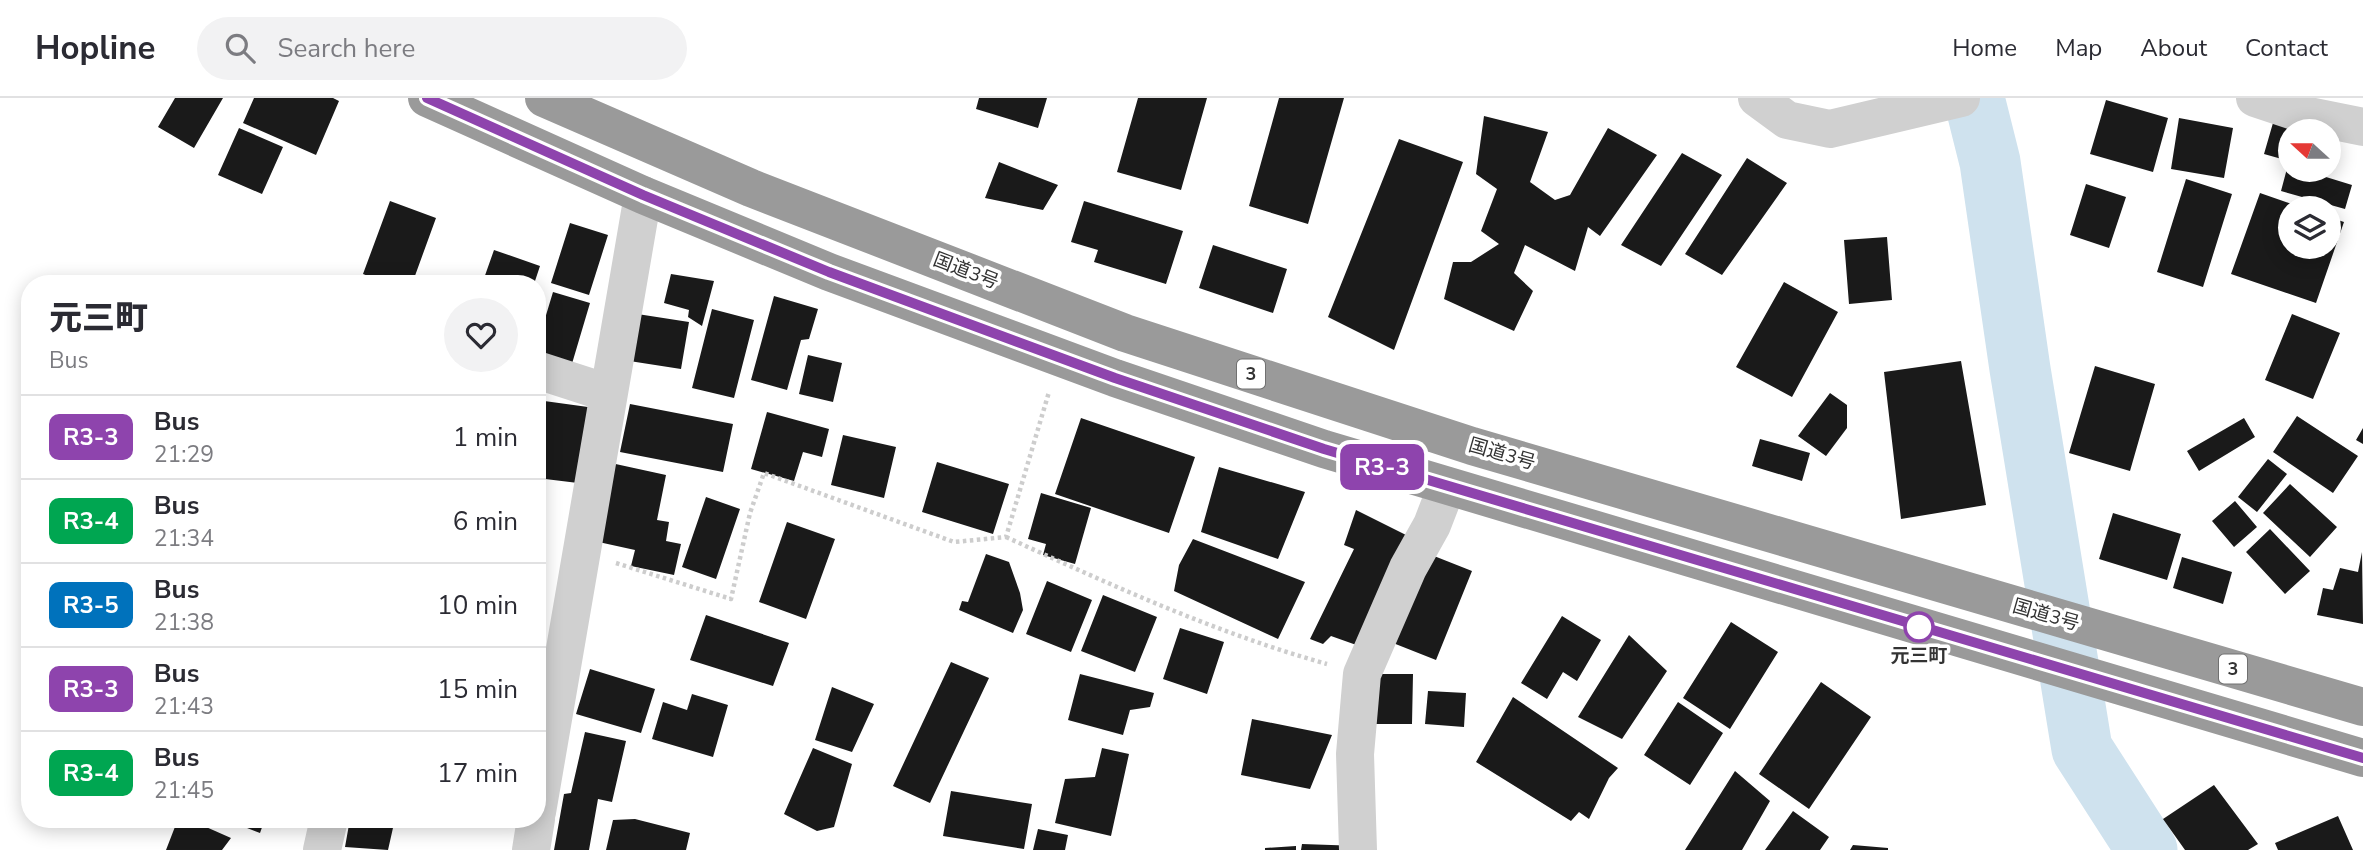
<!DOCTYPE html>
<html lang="en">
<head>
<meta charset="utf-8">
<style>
	:root { --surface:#fff; --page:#f2f2f3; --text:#2b2b33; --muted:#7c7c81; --line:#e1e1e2 }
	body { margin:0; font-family:"Nunito Sans","Noto Sans JP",sans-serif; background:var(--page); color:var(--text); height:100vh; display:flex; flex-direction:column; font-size:26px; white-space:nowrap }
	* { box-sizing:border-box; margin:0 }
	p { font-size:23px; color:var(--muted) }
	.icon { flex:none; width:38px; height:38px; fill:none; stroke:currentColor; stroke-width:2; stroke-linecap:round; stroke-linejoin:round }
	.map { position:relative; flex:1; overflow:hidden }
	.drawer { position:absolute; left:21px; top:177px; width:525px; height:553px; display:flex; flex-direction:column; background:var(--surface); border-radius:28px; box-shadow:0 4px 18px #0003 }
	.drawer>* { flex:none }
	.badge { padding:0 14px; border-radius:10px; font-size:24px; line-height:46px }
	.needle { width:46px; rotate:291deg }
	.buttons { position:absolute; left:2278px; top:21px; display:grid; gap:14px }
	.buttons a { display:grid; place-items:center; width:63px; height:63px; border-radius:50%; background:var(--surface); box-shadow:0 4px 18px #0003; font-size:35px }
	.map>.badge { position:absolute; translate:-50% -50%; box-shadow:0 0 0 4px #fff }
	.round { display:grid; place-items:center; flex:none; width:74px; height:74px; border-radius:37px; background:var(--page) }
	.head { display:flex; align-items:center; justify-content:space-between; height:119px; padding:0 28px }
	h1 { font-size:33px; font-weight:800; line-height:52px }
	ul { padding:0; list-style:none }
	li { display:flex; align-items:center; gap:21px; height:84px; padding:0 28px; border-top:2px solid var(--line) }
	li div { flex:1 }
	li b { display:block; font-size:26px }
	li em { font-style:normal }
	li .badge { min-width:77px; font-weight:700; text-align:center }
	header { display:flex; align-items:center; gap:42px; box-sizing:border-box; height:98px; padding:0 35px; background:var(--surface); border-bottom:2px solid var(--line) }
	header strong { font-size:33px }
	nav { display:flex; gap:38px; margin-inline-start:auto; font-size:24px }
	.search { width:490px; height:63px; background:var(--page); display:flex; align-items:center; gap:18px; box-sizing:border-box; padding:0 24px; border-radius:38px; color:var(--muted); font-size:26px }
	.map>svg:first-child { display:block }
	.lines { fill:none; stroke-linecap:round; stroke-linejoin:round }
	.river { stroke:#cfe2ee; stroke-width:61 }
	.building { fill:#1a1a1a }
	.path { stroke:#cdcdcd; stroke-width:4.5; stroke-dasharray:3.5 3.5; stroke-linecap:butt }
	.minor { stroke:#d0d0d0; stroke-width:38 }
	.highway { stroke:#9a9a9a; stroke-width:38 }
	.line-casing { stroke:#fff; stroke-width:16 }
	.line { stroke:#8e44ad; stroke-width:10 }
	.stop-dot { fill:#fff; stroke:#8e44ad; stroke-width:3.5 }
	.labels { text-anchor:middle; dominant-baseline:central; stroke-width:7; stroke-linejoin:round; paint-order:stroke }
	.shield { fill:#fff; stroke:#707070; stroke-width:2 }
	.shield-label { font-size:18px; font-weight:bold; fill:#333 }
	.street-label { font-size:19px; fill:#333; stroke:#fff }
	.stop-label { font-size:19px; font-weight:bold; fill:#333; stroke:#fff }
</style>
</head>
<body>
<header>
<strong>Hopline</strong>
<div class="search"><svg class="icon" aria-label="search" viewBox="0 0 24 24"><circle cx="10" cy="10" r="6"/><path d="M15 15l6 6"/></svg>Search here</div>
<nav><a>Home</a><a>Map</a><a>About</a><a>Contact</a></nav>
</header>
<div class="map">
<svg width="2363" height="752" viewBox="0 0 2363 752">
	<rect width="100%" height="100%" fill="#fff"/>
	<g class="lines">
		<path class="river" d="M1974,0L1990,64L2020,271L2082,651L2147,752"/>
	</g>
	<path class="building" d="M175,0H223L194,50L158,29Z
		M254,0H333L339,3L316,57L243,25Z
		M979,0H1047L1038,30L976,11Z
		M1138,0H1207L1181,92L1117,74Z
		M1279,0H1344L1308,126L1249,108Z
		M2106,2L2168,20L2153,74L2090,56Z
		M1484,18L1548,34L1530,84L1555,102L1570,97L1608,30L1657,57L1600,138L1588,129L1575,173L1525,147L1514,175L1533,193L1514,233L1444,201L1453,164H1471L1499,146L1481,133L1497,91L1476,76Z
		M2275,18L2327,33H2291V72H2328L2326,79L2352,87L2345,111L2281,93L2289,63L2264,56Z
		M2179,20L2233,30L2224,80L2171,71Z
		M239,30L283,49L262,96L218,77Z
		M2329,33L2346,38L2335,46L2330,63Z
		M1399,41L1463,64L1394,252L1328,219Z
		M1682,55L1722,77L1661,168L1621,147Z
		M1747,60L1787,85L1722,177L1685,156Z
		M999,64L1058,87L1043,112L985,100Z
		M2186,81L2232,96L2203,189L2157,174Z
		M2086,86L2126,99L2109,150L2070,137Z
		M2260,95L2303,110H2291V149H2329V119L2344,124L2316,205L2231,176Z
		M390,103L436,120L412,186H388L363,176Z
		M1084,103L1183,133L1166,186L1094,164L1098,152L1071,144Z
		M570,125L608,137L589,197L551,185Z
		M1887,139L1892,202L1849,206L1844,142Z
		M1213,147L1287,171L1273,215L1199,190Z
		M494,152L540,168L534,186H482Z
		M671,176L714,183L702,228L688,219L689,212L664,205Z
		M1784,184L1838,214L1792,299L1736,269Z
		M553,194L590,205L571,269L537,259V247Z
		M774,198L818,211L809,241L801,242L787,292L751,282Z
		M712,211L754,222L734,300L692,290Z
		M631,215L689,224L681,271L623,262Z
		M2292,216L2340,235L2313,301L2265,282Z
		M808,257L842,265L833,304L799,296Z
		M1961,263L1986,407L1901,421L1884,274Z
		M2095,268L2155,286L2130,373L2069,355Z
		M1830,295L1847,307V330L1826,358L1798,338Z
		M537,302L588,309L578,385L537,380Z
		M630,306L733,326L723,374L620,354Z
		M767,314L829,331L822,359L803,354L794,383L751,371Z
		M2297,318L2358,358L2333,395L2273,354Z
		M1081,320L1195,359L1169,435L1055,396Z
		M2244,320L2255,339L2199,373L2187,353Z
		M2363,330V346L2356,342Z
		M843,337L896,349L884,400L831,387Z
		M1760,341L1810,355L1802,383L1752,368Z
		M2268,361L2287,376L2257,414L2238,399Z
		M937,364L1009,386L993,436L922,414Z
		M611,365L666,377L657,422L669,424L666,443L681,446L674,477L631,468L635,452L594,443Z
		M1219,369L1305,394L1278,461L1201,434Z
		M2290,386L2337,429L2310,459L2263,415Z
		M1041,395L1091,410L1075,466L1043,457L1046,446L1028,441Z
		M706,399L740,411L716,481L682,469Z
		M2235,403L2257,429L2234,449L2212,423Z
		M1356,412L1410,439L1362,549L1331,538L1323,546L1310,541L1354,451L1344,447Z
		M2113,415L2181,436L2167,482L2099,461Z
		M787,424L835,441L806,521L759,504Z
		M2270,431L2310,473L2285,496L2246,454Z
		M1193,441L1305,484L1278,541L1174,493L1179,467Z
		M2362,454L2363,526L2317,517L2323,490L2333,492L2340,470L2358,474Z
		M986,456L1009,464L1020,495L1023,512L1013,535L959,512L962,503L968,504Z
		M1429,456L1472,473L1436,562L1393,545Z
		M2182,459L2232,474L2223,506L2173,490Z
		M1047,483L1092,502L1071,554L1026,536Z
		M1103,497L1157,519L1135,574L1081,553Z
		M706,517L789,545L773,588L690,562Z
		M1562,518L1601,542L1577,583L1563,574L1547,601L1521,585Z
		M1731,524L1778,554L1730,631L1683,600Z
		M1180,530L1224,544L1207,596L1163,581Z
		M1629,537L1667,573L1622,641L1578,619Z
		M951,564L989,580L930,705L893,688Z
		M590,571L655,591L641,635L576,616Z
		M1080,576L1154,595L1150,609L1130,612L1123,637L1068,622Z
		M1369,576H1413L1412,626H1368Z
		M1821,584L1871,619L1809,711L1759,676Z
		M832,589L874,606L852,654L815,642Z
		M1428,593L1466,595L1464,629L1425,626Z
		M692,596L728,607L713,659L652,641L663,604L687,612Z
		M1513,599L1618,670L1609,680L1589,721L1579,714L1571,723L1476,664Z
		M1678,604L1723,635L1690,687L1644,657Z
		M1252,621L1332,637L1310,691L1241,677Z
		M585,634L626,643L612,704L598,701L589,752H554L564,696L571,695Z
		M813,650L852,666L834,729L817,733L784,716Z
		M1102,650L1129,656L1111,738L1055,725L1065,681L1095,679Z
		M1735,673L1770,703L1742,752H1685Z
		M2214,687L2258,746L2248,752H2185L2163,721Z
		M951,693L1032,706L1024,751L943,738Z
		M1793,713L1829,739L1820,752H1765Z
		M2338,718L2353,752H2278L2275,745Z
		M178,721H188L231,740L222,752H166Z
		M224,721H265L260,735Z
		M350,721H395L388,752L345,749Z
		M635,721L690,735L686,752H606L613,722Z
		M1038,731L1068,737L1065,752H1033Z
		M1302,746L1360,748V752H1301Z
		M1853,747L1888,750V752H1850Z
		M1296,748V752H1265V750Z"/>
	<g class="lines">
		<path class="path" d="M1006,439C1111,487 1216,535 1327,566
			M616,465L731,501L750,415L764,375L954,444L1006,439L1049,294"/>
		<path class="minor" d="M1757,0L1787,22L1830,31L1961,0
			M2255,0L2309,18L2363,29
			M537,272L608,295
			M537,714L643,97
			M322,752L329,721
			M531,752L536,721
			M1358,752L1355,656L1362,576L1408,470L1432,427L1447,388"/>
		<path class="highway" d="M427,0L643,97L829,174L1115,280L1324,351L2363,660
			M544,0L751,90L1125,235L1472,348L2363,609"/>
	</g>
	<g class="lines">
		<g class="line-casing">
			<path id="line" d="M427,0L643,97L829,174L1115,280L1324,351L2363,660"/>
		</g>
		<use href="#line" class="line"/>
	</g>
	<circle class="stop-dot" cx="1919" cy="529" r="14"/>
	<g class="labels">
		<g class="shield">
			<rect x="1237" y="261.5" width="28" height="29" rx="5"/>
			<rect x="2219" y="556.5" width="28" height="29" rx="5"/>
		</g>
		<g class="shield-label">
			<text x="1251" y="276">3</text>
			<text x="2233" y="571">3</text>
		</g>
		<g class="street-label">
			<text transform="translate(966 173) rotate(21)">国道3号</text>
			<text transform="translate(1502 356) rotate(16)">国道3号</text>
			<text transform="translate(2046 517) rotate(16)">国道3号</text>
		</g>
		<g class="stop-label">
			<text x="1919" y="558">元三町</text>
		</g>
	</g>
</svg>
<div class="buttons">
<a><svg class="needle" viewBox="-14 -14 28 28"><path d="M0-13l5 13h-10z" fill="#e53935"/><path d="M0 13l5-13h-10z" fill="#7c7c81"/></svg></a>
<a><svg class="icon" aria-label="layers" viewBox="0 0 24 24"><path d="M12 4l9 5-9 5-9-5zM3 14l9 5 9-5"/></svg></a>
</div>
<b class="badge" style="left:1382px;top:369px;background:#8e44ad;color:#fff">R3-3</b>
<section class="drawer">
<div class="head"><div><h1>元三町</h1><p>Bus</p></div><a class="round"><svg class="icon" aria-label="heart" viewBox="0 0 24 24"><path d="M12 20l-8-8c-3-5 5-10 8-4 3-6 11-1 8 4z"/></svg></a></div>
<ul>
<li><span class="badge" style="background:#8e44ad;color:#fff">R3-3</span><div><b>Bus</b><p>21:29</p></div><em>1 min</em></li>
<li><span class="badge" style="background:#00a651;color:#fff">R3-4</span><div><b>Bus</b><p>21:34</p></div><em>6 min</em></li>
<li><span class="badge" style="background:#0072bc;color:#fff">R3-5</span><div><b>Bus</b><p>21:38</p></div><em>10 min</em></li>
<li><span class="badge" style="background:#8e44ad;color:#fff">R3-3</span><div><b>Bus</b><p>21:43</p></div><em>15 min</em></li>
<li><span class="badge" style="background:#00a651;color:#fff">R3-4</span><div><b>Bus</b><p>21:45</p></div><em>17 min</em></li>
</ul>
</section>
</div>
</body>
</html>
